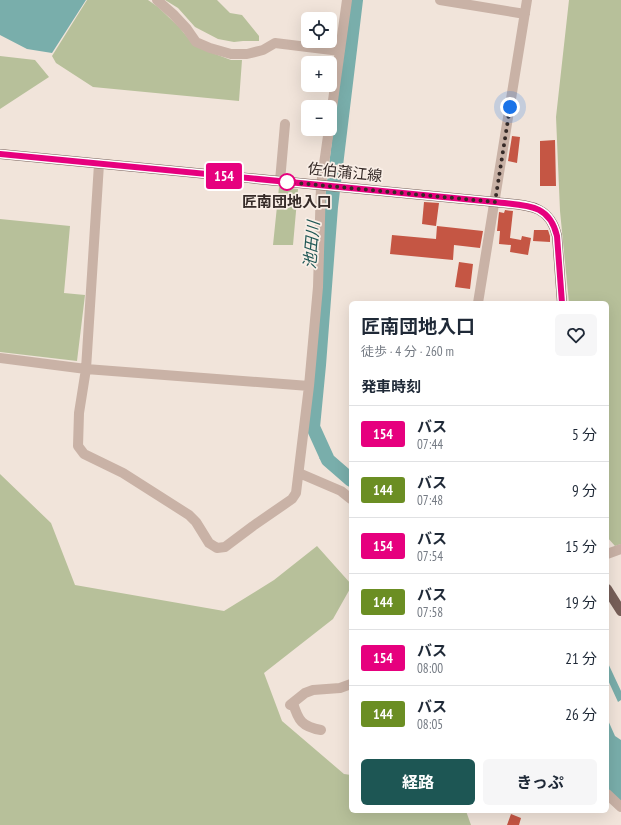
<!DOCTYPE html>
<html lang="ja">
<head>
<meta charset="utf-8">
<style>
	:root { --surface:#fff; --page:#f6f6f7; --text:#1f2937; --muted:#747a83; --line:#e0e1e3; --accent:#1d5654 }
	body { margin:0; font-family:"PT Sans Narrow","Noto Sans JP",sans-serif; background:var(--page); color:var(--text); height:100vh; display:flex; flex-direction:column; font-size:15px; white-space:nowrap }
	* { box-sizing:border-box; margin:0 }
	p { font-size:13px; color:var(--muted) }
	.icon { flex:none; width:22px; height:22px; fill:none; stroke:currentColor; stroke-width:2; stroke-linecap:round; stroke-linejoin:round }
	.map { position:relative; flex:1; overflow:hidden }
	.drawer { position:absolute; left:349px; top:301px; width:260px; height:512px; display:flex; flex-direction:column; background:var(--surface); border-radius:6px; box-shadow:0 4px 16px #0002 }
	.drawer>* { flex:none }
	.badge { padding:0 8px; border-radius:3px; font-size:14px; line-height:26px }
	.buttons { position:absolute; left:301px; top:12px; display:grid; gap:8px }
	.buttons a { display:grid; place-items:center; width:36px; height:36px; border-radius:6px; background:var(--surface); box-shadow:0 4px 16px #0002; font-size:20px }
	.you { position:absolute; width:20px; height:20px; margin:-10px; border:3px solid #fff; border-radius:50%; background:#1a73e8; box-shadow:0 0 0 6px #1a73e833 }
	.map>.badge { position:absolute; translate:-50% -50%; box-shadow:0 0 0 2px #fff }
	h2 { padding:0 12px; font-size:15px; line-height:36px }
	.round { display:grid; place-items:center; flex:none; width:42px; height:42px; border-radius:6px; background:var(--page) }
	.headline { display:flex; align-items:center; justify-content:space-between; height:68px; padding:0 12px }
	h1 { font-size:19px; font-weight:700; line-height:30px }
	.cta { display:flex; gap:8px; margin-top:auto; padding:8px 12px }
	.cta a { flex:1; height:46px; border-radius:6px; background:var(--accent); color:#fff; font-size:16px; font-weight:700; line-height:46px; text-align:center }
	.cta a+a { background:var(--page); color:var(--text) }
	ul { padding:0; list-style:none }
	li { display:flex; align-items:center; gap:12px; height:56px; padding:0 12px; border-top:1px solid var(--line) }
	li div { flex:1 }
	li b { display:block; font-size:15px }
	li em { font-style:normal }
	li .badge { min-width:44px; font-weight:700; text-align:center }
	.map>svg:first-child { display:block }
	.green { fill:#b7c09a }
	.water { fill:#79aeab }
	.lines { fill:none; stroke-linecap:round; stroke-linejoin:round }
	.river { stroke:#79aeab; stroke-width:14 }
	.building { fill:#c55644 }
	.minor { stroke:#c9b2a6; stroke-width:10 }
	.major { stroke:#775f58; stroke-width:10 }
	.line-casing { stroke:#fff; stroke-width:9 }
	.line { stroke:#e6007e; stroke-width:6 }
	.walk { stroke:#352a27; stroke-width:4; stroke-dasharray:0 7.2 }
	.stop-dot { fill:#fff; stroke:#e6007e; stroke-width:2 }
	.labels { text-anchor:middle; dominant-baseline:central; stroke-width:3.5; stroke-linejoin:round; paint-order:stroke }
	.street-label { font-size:15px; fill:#352a27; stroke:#f9eee6 }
	.stop-label { font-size:15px; font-weight:bold; fill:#352a27; stroke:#f9eee6 }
	.water-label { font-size:16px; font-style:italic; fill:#1d5654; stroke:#f9eee6 }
</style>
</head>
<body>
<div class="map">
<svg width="621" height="825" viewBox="0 0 621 825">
	<rect width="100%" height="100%" fill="#f1e4da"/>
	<path class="green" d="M87,0H148L158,7L179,27L193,44L202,49L231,60H242L239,101L93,87L56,63L52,56Z
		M165,0H217L230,13L242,15L259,36V41H243L234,42L218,39L195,27L178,8Z
		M569,0H621V544L615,546L607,537V303H569L560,211L556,117Z
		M0,56L35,60L49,77L0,109Z
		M279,187L298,189L293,245H273Z
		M0,219L70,226L64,293L85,295L77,361L0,352Z
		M0,474L51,523L75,585L224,611L274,580L317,546L351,584V587L333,619L264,673L282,721L344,774L351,775V811H466L471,825H0Z"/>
	<path class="water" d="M0,0H86L52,53L27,49L0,35Z
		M319,458L336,459L351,471V487Z
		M607,661L621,691V700L618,702L607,678Z
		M607,718L615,736L621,740V801L607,789Z"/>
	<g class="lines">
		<path class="river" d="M351,480L328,460L313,427L319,365L331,207L356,0"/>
	</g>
	<path class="building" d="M512,136L520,137L517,163L508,161Z
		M555,140L556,186H540V141Z
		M424,202L439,203L436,226L422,224Z
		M505,210L513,211L510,238L521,240L522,236L531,238L528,255L510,252L511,245L499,244L500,231H497L499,212L504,213Z
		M437,226L483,231L480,248L454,245L453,260L390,254L392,235L436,239Z
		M534,230H548L550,236V242L533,241Z
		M459,262L473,264L470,289L455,287Z
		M511,814L521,818L519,825H507Z"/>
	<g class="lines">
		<path class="minor" d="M157,0L173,14L187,29L196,42L210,48L231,54H247L263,50L275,43L340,51
			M440,0L525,14
			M330,122L347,0
			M99,164L86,369L79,413L78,446L84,454L123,473L189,515L196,522L209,543L217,548L225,547L253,526L292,499L296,493L309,386L318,287L321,185L329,129
			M280,181L285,124
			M478,303L527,0
			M0,358L86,369L309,386
			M299,473L341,491L351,499
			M607,554L621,549
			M293,703C298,720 302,727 321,730
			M290,705L305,693L313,690L340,688L351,684
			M607,794L621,807"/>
		<path class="major" d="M0,154L495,202C524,206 549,202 557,236L562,303
			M607,589L621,611"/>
	</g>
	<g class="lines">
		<g class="line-casing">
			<path id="line" d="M0,154L495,202C524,206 549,202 557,236L562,303"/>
		</g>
		<use href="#line" class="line"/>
		<path class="walk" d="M287,182L495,202L510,107"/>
	</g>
	<circle class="stop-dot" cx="287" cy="182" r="8"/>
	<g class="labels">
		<g class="street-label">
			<text transform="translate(345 172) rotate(6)">佐伯蒲江線</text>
		</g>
		<g class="stop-label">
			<text x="287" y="201">匠南団地入口</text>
		</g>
		<g class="water-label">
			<text transform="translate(311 245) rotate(-85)">池田川</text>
		</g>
	</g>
</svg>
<div class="buttons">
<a><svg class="icon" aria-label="locate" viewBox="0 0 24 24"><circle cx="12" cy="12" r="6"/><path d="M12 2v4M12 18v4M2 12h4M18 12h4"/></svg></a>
<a>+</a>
<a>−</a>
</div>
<div class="you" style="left:510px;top:107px"></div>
<b class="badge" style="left:224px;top:176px;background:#e6007e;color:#fff">154</b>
<section class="drawer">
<div class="headline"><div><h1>匠南団地入口</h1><p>徒歩 · 4 分 · 260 m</p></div><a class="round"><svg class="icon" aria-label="heart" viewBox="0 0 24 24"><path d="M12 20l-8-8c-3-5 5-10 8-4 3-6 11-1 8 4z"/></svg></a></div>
<h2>発車時刻</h2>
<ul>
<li><span class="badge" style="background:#e6007e;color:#fff">154</span><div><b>バス</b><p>07:44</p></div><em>5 分</em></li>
<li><span class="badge" style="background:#6b8e23;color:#fff">144</span><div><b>バス</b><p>07:48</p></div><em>9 分</em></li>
<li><span class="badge" style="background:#e6007e;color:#fff">154</span><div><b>バス</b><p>07:54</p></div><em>15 分</em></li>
<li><span class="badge" style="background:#6b8e23;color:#fff">144</span><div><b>バス</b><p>07:58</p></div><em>19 分</em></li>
<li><span class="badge" style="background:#e6007e;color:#fff">154</span><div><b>バス</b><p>08:00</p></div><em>21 分</em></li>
<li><span class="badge" style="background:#6b8e23;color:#fff">144</span><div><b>バス</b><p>08:05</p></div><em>26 分</em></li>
</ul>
<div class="cta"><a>経路</a><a>きっぷ</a></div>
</section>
</div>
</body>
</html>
